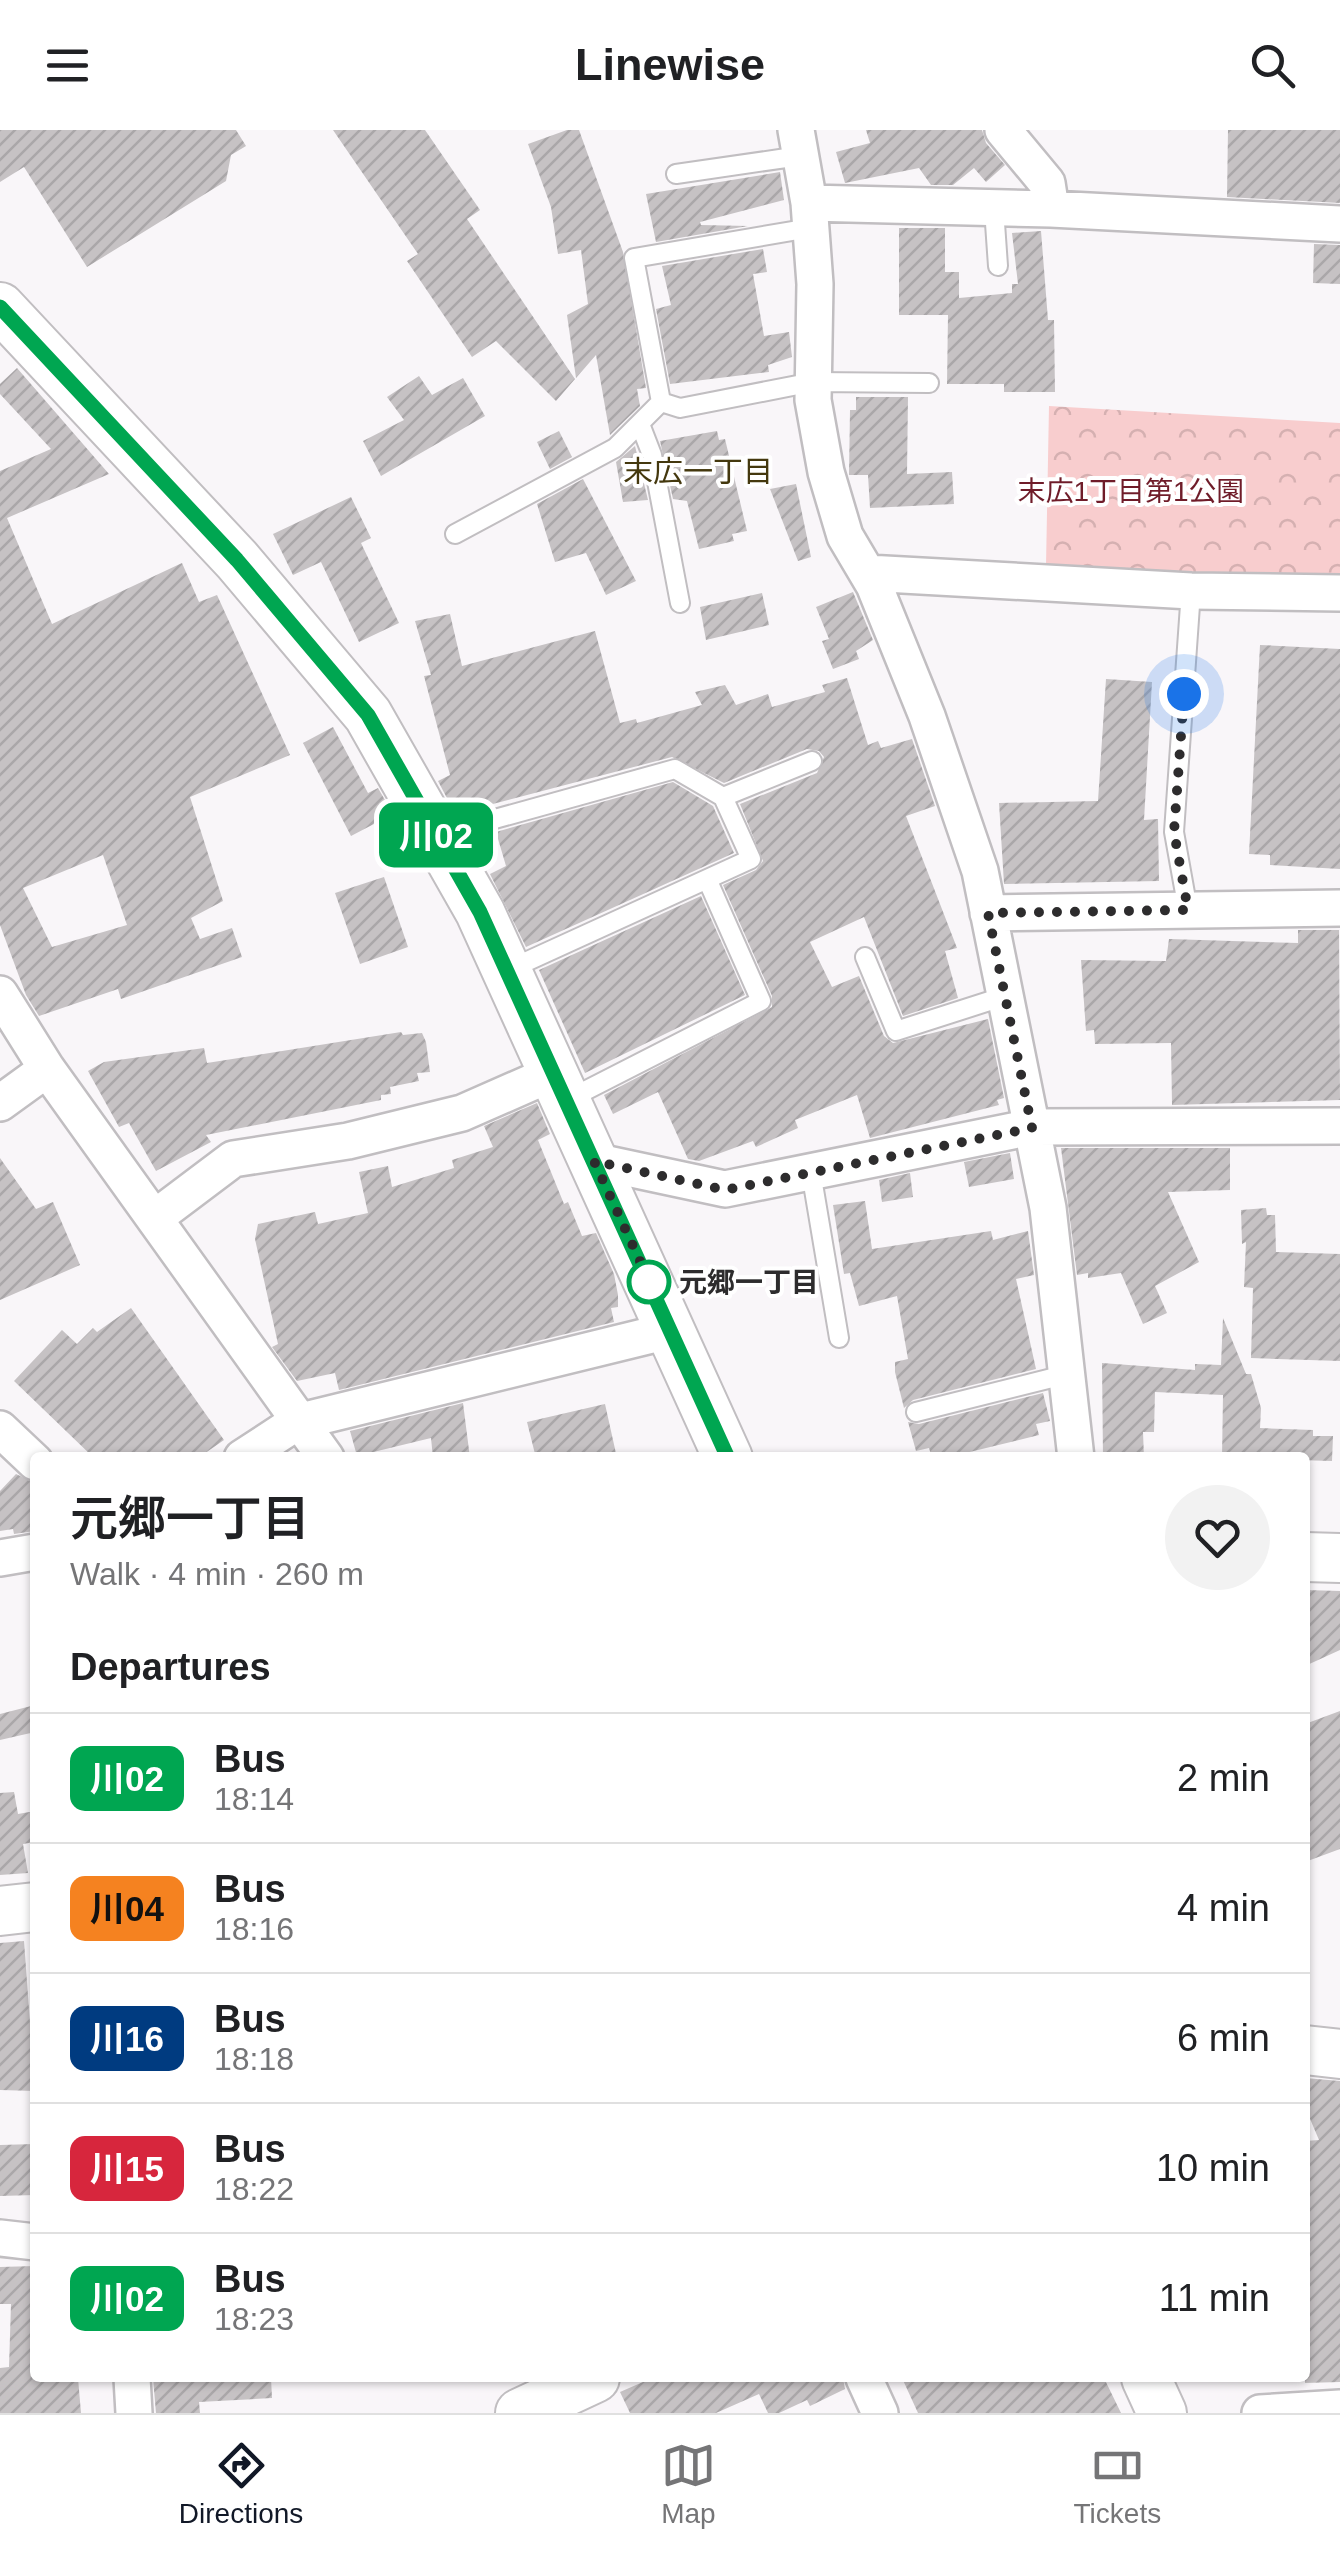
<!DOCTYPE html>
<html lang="en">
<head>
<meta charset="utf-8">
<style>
	:root { --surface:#fff; --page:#f2f2f2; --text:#202124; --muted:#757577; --line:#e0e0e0; --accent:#111827 }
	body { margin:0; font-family:Arial,"Noto Sans JP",sans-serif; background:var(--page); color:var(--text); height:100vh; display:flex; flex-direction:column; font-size:38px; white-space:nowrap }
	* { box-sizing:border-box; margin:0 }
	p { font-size:32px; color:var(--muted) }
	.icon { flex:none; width:55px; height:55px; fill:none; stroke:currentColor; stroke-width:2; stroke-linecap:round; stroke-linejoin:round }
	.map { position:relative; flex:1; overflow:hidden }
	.drawer { position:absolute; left:30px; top:1322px; width:1280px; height:930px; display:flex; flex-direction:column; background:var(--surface); border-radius:10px; box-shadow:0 2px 8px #0004 }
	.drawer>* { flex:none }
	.badge { padding:0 20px; border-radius:15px; font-size:35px; line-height:65px }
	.you { position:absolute; width:50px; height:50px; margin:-25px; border:8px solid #fff; border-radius:50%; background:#1a73e8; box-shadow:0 0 0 15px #1a73e833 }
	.map>.badge { position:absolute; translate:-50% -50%; box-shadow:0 0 0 5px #fff }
	h2 { padding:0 40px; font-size:38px; line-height:90px }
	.round { display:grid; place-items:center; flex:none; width:105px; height:105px; border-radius:52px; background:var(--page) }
	.overview { display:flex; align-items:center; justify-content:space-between; height:170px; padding:0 40px }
	h1 { font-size:48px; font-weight:600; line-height:75px }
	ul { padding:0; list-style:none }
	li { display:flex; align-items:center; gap:30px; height:130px; padding:0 40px; border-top:2px solid var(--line) }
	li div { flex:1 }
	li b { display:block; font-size:38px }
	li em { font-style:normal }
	li .badge { min-width:110px; font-weight:700; text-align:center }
	header { display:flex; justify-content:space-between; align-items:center; height:130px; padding:0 40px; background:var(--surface); font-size:45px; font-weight:600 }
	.dock { display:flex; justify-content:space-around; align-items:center; height:140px; border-top:2px solid var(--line); background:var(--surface); font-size:28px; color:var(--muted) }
	.dock a { display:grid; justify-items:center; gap:5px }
	.dock .active { color:var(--accent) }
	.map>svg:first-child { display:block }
	.park { fill:url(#park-crowns) }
	.building { fill:url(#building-hatch); fill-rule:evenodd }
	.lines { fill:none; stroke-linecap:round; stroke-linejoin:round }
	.lane-casing { stroke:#c1bec1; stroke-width:22 }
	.street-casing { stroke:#c1bec1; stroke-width:40 }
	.secondary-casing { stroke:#c1bec1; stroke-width:52 }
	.lane { stroke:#fff; stroke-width:18 }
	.street { stroke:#fff; stroke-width:35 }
	.secondary { stroke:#fff; stroke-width:48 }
	.line-casing { stroke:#fff; stroke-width:22 }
	.line { stroke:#00a651; stroke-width:15 }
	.walk { stroke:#2d2c2d; stroke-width:10; stroke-dasharray:0 18 }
	.stop-dot { fill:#fff; stroke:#00a651; stroke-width:5 }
	.labels { text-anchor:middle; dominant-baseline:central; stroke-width:8; stroke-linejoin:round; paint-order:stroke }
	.park-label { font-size:28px; fill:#6f1c29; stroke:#fff }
	.stop-label { font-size:28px; font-weight:bold; fill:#2d2c2d; stroke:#fff; text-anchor:start }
	.neighbourhood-label { font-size:30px; fill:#44380e; stroke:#fff }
</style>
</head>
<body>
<header><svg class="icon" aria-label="menu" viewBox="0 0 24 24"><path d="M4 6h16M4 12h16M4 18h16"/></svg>Linewise<svg class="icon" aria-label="search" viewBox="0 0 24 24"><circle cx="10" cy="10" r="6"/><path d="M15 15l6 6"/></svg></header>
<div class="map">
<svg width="1340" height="2283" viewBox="0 0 1340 2283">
	<defs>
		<pattern id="park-crowns" width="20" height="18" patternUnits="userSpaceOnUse" patternTransform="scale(2.5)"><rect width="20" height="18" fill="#f8cdce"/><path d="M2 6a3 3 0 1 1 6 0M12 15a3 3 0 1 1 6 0" fill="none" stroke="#d5b0b1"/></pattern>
		<pattern id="building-hatch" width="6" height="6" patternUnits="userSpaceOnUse" patternTransform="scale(2.5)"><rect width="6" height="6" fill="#c6c2c4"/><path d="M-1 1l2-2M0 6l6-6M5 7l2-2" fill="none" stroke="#aaa7a9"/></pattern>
	</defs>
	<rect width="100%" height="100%" fill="#f9f6f9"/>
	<path class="park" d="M1049,276L1340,293V449L1046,436Z"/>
	<path class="building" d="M0,0H236L246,16L231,25L226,51L87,137L24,37L0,52Z
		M333,0H425L480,80L467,89L575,249L556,271L496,211L472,227L407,131L418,124Z
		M567,0H579L623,122L646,258L637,259L640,276L610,305L596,225L576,248L567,185L588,174L581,120L558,124L551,77L528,14Z
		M866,0H982L986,13L1005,35L986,52L974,38L953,55H931L919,38L845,53L836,22L870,13Z
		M1228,0H1340V73L1227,67Z
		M780,42L784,70L700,92L701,95L748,96L656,112L646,64Z
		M899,98H945V142H959V168L1012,163V154H1018L1012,103L1041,101L1048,190H1054L1055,262H1004V254H947L948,185H899Z
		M1314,114L1340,115V154L1313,153Z
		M763,119L767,142L753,144L764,206L789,202L792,227L768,235L769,242L670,254L656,179L671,175L662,136Z
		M17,238L109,344L7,388L52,494L182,433L199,472L217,465L290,625L190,667L223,771L191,788L200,809L232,798L242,827L121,869L118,859L39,886L26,865L0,795V341L51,319L0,264V254ZM103,725L127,795L52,817L23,758Z
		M419,246L432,265L463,248L485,286L381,346L363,311L404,290L387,267Z
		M856,267H908L907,344L952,342L954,374L870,378L868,345H849L850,280H856Z
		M559,301L572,327L550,339L537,312Z
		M717,301L719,310L725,309L747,401L732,404L734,411L699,419L687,371L673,369L660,311Z
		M635,316L648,370L623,372L616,332Z
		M583,349L636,451L606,465L586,423L555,432L537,374Z
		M796,354L811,427L798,431L770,359Z
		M351,367L371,408L361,413L399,493L359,512L321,432L293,445L273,404Z
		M853,462L873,510L856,521L859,529L833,539L822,511L829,509L816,477Z
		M762,463L769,495L706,510L700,477Z
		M450,484L462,536L595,501L620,593L636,589L637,593L702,575L695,562L725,555L736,575L768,564L772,577L825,562L822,555L847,548L868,615L878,611L881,618L912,609L935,676L906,686L957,818L945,821L958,868L903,886L864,787L810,812L832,857L859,846L884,906L893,913L988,889L1004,968L997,970L999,975L870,1008L857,965L795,990L798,998L756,1017L753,1011L699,1031L688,1029L658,962L613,984L604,965L772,877V866L723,755L756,740L763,731L740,674L817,643L824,627L819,621L807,619L724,653L672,627L466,681L449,672L438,651L450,645L424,546L431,545L415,491Z
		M1260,515L1340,519V739L1270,735V725L1249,724Z
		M1106,549L1152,552L1144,690L1158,689L1159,751L1004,754L999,673L1098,671Z
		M333,597L368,663L378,658L393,684L351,706L303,613Z
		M673,652L713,676L734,723L526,817L490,744L506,736L496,702Z
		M384,747L408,817L360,834L335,763Z
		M701,766L745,865L585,943L539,840Z
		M1298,800H1339L1340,970L1172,975L1171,913L1095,914L1094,900L1086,901L1081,830L1166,831L1169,809L1298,813Z
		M401,902L403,905L422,903L426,912L430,942L417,943L419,951L390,957L391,964L381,965V970L206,1005L211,1012L156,1041L129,993L119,997L88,941L104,932L204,918L207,933Z
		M537,973L550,1004L538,1010L564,1074L568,1072L582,1106L596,1103L614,1144L618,1165V1177L611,1178L614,1192L339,1260L335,1243L297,1251L272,1217L278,1214L255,1109L258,1094L315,1082L318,1094L368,1083L359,1042L388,1036L392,1057L454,1038L452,1030L493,1017L484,996Z
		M1061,1018H1230V1060L1168,1062L1199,1132L1155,1156L1167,1183L1143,1194L1121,1143L1088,1148V1143L1077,1145Z
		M1010,1023L1014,1049L969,1057L964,1032Z
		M0,1028L36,1079L53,1072L80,1135L0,1170Z
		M910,1043L913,1067L882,1072L879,1050Z
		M865,1071L872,1119L991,1101L993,1110L1028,1101L1034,1145L1016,1149L1036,1239L913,1270L904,1278L895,1242V1232L908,1229L897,1166L859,1176L850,1143L844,1144L833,1075Z
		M1266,1078L1267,1085H1275L1276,1122L1340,1124V1231L1251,1228L1253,1158L1244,1157L1246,1112L1242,1114L1241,1080Z
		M131,1178L224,1310L198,1328H94L14,1251L62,1200L77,1214L93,1198L97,1202Z
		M1223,1188L1246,1244H1251L1261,1278L1260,1298L1313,1300V1306H1333L1332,1331L1222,1328L1223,1265L1155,1262L1154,1302H1143L1144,1328H1103L1102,1233L1195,1240V1234L1221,1235Z
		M1043,1263L1050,1291L1036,1294L1039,1305L945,1328H932L929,1318L916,1321L908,1292L919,1294Z
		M463,1273L470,1328H433L431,1308L357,1326L350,1301Z
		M605,1274L617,1328H536L527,1292Z
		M16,1344L35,1353V1401L14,1404L13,1399L0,1401V1361Z
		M1305,1460L1340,1461V1520L1305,1536Z
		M35,1575V1602L0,1610V1584Z
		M1340,1581V1719L1305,1732V1594Z
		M14,1662L18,1684L35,1681V1712L23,1714L28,1743L0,1745V1663Z
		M24,1811L35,1961L0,1960V1813Z
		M1305,1948L1340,1951V2252L1305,2253V2151H1310L1305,2011L1319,2010L1305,1977Z
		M35,2014V2065L0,2066V2015Z
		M35,2136V2248H78L81,2283H0V2238L9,2237L11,2174H0V2137Z
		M153,2248H271L272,2268L199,2272L200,2283H156Z
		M652,2248H843L845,2259L810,2276L807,2270L779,2283H768L759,2264L716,2283H630L620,2262Z
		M902,2248H1104L1121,2283H918Z"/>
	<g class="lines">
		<g class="lane-casing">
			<path id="lane" d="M676,44L800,26
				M994,79L998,136
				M661,272L634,128L810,98
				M661,272L680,278L813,252L929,253
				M640,294L652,325L680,473
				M455,404L615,318L661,272
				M437,705L675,639L723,667L812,631
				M1188,780L1174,702L1191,461
				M865,827L896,901L1005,866
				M508,840L751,729L723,667
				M569,969L761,871L707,749
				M811,1042L839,1208
				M916,1282L1068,1244"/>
		</g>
		<g class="street-casing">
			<path id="street" d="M796,0L809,73L815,154L813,270L826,342L845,406L874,455L927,586L980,741L1048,1078L1076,1328
				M1003,0L1047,53L1051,79
				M809,73L1051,79L1340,94
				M867,443L1191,461L1340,463
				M988,783L1340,778
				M0,864L47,939L326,1328
				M0,973L47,939
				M594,1031L725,1059L1032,997L1340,996
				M156,1087L233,1029L348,1011L462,983L553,943
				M0,1299L35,1332
				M242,1328L297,1292L672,1200
				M0,1428L35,1422
				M0,2108L35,2112
				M132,2248L134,2283
				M864,2248L880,2283
				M1260,2283L1340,2278"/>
		</g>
		<g class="secondary-casing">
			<path id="secondary" d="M0,177L237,430L368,585L480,782L728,1328
				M1305,1427L1340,1428
				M0,1781L35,1777
				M1305,1920L1340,1924
				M1146,2248L1162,2283
				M520,2283L595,2248"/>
		</g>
		<use href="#lane" class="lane"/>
		<use href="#street" class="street"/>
		<use href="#secondary" class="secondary"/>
	</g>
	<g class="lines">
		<g class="line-casing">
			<path id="line" d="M0,177L237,430L368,585L480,782L728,1328"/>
		</g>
		<use href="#line" class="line"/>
		<path class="walk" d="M649,1152L656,1166L594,1031L725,1060L1032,998L988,783L1188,780L1174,702L1184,564"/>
	</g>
	<circle class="stop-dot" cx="649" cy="1152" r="20"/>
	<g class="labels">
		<g class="park-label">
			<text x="1131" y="361">末広1丁目第1公園</text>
		</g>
		<g class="stop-label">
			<text x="679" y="1152">元郷一丁目</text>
		</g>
		<g class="neighbourhood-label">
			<text x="698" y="341">末広一丁目</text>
		</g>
	</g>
</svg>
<div class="you" style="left:1184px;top:564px"></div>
<b class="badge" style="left:436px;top:705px;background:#00a651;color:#fff">川02</b>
<section class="drawer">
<div class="overview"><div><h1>元郷一丁目</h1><p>Walk · 4 min · 260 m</p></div><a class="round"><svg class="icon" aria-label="heart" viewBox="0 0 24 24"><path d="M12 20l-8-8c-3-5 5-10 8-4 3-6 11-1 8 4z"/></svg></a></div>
<h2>Departures</h2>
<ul>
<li><span class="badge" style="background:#00a651;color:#fff">川02</span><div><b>Bus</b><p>18:14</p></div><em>2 min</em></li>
<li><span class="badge" style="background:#f58220;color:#111">川04</span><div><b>Bus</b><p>18:16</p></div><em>4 min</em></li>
<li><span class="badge" style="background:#003b80;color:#fff">川16</span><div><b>Bus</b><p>18:18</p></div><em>6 min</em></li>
<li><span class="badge" style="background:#d7263d;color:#fff">川15</span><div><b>Bus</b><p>18:22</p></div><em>10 min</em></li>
<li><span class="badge" style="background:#00a651;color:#fff">川02</span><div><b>Bus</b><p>18:23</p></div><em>11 min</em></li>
</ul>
</section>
</div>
<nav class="dock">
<a class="active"><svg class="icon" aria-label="directions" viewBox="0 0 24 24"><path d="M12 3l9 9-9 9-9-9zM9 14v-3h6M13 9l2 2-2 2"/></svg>Directions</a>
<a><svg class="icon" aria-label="map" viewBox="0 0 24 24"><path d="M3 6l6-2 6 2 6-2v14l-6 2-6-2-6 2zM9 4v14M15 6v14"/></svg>Map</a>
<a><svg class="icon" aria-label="tickets" viewBox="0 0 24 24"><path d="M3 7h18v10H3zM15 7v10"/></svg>Tickets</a>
</nav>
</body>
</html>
